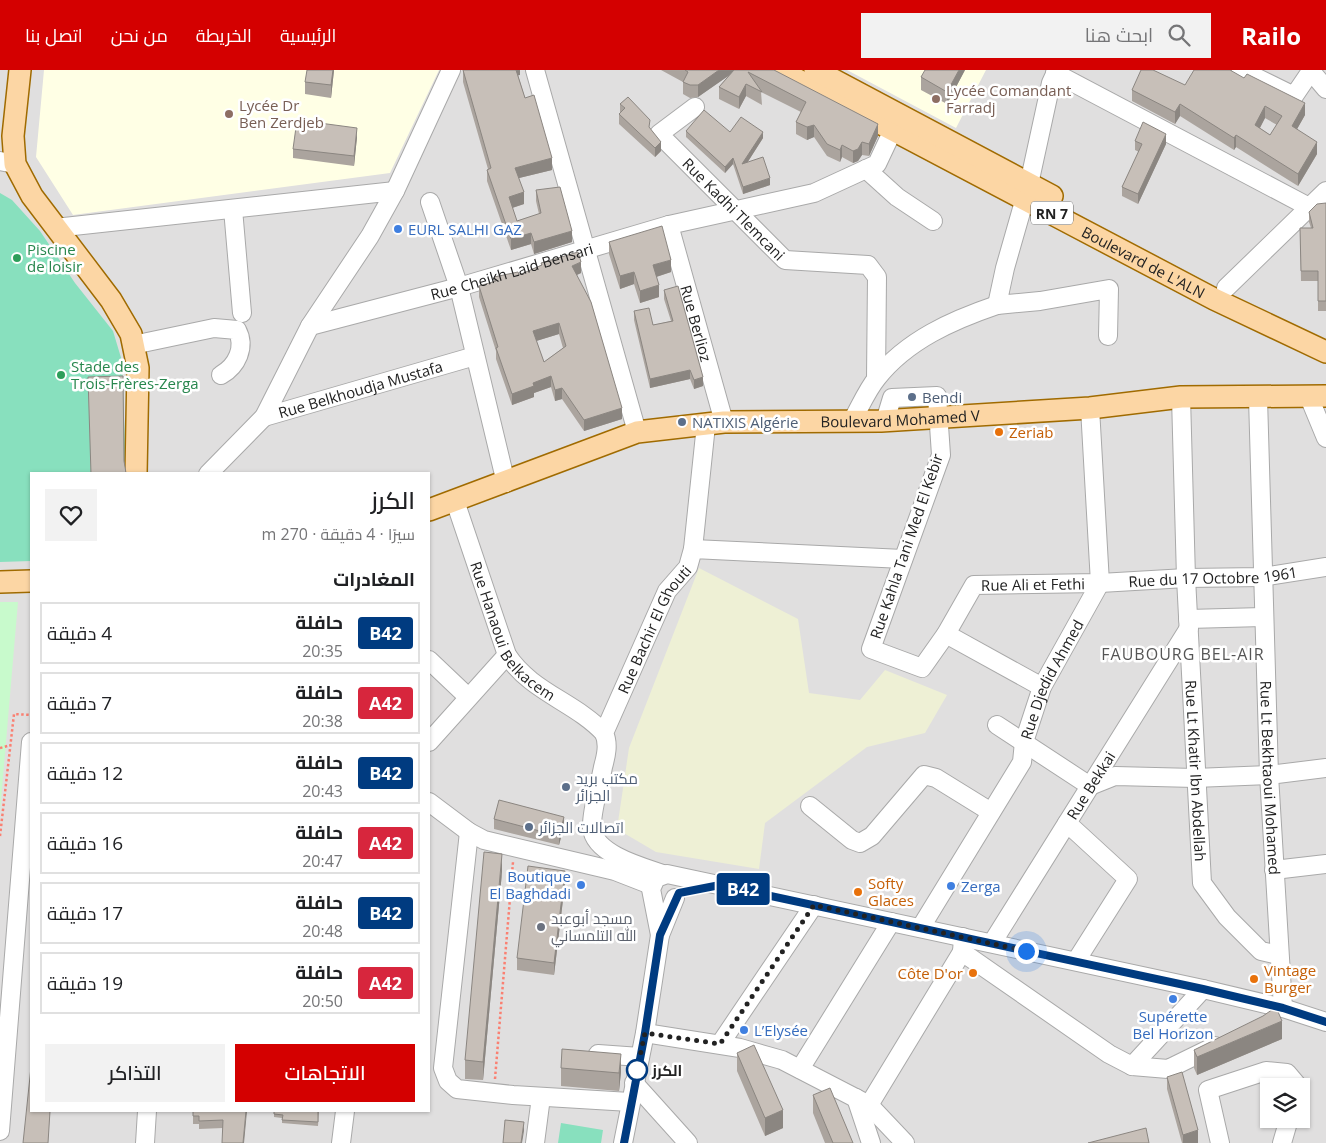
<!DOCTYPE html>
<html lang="ar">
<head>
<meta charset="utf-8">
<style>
	:root { --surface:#fff; --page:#f2f2f2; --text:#202124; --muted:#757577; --line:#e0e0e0; --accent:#d40000 }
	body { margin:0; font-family:"Open Sans",Cairo,sans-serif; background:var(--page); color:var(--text); direction:rtl; height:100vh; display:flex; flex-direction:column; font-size:19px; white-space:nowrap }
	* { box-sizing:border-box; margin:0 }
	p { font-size:16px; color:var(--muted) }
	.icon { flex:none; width:28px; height:28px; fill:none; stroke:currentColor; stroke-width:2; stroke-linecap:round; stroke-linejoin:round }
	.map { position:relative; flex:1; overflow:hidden; direction:ltr }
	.details { position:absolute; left:30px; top:402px; width:400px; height:640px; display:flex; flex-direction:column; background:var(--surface); border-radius:0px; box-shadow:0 1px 4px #0004; direction:rtl }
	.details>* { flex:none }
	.badge { padding:0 10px; border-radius:4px; font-size:18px; line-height:32px }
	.fabs { position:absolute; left:1260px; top:1008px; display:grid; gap:10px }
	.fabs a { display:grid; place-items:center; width:50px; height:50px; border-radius:0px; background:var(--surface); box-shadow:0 1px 4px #0004; font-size:25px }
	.you { position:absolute; width:25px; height:25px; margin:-12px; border:4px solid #fff; border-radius:50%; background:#1a73e8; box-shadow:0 0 0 8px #1a73e833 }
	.map>.badge { position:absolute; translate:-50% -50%; box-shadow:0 0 0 2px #fff }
	h2 { padding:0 15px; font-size:19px; line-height:45px }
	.round { display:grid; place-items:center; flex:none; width:52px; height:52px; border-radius:0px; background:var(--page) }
	.summary { display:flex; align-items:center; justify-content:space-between; height:85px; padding:0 15px }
	h1 { font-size:24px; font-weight:600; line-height:38px }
	.button { display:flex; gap:10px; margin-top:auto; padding:10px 15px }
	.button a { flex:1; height:58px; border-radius:0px; background:var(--accent); color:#fff; font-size:20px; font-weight:600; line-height:58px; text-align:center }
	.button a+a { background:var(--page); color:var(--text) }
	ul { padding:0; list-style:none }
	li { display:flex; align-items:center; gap:15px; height:62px; margin:0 10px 8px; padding:0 5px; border:2px solid var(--line); border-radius:0px }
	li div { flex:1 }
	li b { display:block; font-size:19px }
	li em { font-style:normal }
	li .badge { min-width:55px; font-weight:700; text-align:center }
	header { display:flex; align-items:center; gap:30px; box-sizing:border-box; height:70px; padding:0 25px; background:var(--accent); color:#fff }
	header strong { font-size:24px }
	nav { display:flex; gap:28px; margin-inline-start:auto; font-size:18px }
	.search { width:350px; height:45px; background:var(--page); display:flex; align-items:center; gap:12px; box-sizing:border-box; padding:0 18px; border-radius:0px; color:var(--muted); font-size:19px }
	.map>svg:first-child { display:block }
	.residential { fill:#e0dfdf; fill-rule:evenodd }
	.education { fill:#ffffe5 }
	.farmland { fill:#eef0d5 }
	.park { fill:#c8facc }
	.pitch { fill:#88e0be }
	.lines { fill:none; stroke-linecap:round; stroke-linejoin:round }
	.minor-casing { stroke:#a9a9a9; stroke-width:20 }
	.major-casing { stroke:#a06b00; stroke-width:24 }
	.path { stroke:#fa8072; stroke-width:2.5; stroke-dasharray:2.5 2.5; stroke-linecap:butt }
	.minor { stroke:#fff; stroke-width:18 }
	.major { stroke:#fcd6a4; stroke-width:21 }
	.wall { fill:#aba49e; fill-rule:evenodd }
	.shaded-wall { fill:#8b8681 }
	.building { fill:#c7bfb8; stroke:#8b8681; fill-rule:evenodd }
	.line-casing { stroke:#fff; stroke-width:11 }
	.line { stroke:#003b80; stroke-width:8 }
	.walk { stroke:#222; stroke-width:5; stroke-dasharray:0 9 }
	.education-dot { fill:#8d6e63; stroke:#fff; stroke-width:2 }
	.shop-dot { fill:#3f7fe0; stroke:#fff; stroke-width:2 }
	.leisure-dot { fill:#2e9e5b; stroke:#fff; stroke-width:2 }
	.service-dot { fill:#5c6f8a; stroke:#fff; stroke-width:2 }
	.food-dot { fill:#e8710a; stroke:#fff; stroke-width:2 }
	.worship-dot { fill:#6b7280; stroke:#fff; stroke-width:2 }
	.stop-dot { fill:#fff; stroke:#003b80; stroke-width:2.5 }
	.labels { text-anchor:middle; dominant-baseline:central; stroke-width:5; stroke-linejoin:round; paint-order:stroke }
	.shield { fill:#fff; stroke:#646464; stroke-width:1 }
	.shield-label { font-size:14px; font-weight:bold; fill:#222 }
	.education-label { font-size:15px; fill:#785e54; stroke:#fff; text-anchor:start }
	.street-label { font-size:15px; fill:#222; stroke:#fff }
	.shop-label { font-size:15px; fill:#366cbe; stroke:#fff; text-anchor:start }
	.leisure-label { font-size:15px; fill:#27864d; stroke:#fff; text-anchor:start }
	.service-label { font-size:15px; fill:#4e5e75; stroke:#fff; text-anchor:start }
	.food-label { font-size:15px; fill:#c56008; stroke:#fff; text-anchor:start }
	.worship-label { font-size:15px; fill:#5b616d; stroke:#fff; text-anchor:start }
	.stop-label { font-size:15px; font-weight:bold; fill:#222; stroke:#fff; text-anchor:start }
	.neighbourhood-label { font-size:16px; letter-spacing:1px; fill:#555; stroke:#fff }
</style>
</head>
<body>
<header>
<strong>Railo</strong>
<div class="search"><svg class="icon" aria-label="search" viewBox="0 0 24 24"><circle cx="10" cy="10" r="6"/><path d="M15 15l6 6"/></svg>ابحث هنا</div>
<nav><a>الرئيسية</a><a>الخريطة</a><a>من نحن</a><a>اتصل بنا</a></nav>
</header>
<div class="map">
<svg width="1326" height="1073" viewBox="0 0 1326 1073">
	<rect width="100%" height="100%" fill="#f2efe9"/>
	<path class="residential" d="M0,0H1326V1073H0ZM31,404H429V1041H31ZM1269,1016H1301V1049H1269Z"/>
	<path class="education" d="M44,0H439L390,103L73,145L36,87Z
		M847,0H986L956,58Z"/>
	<path class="farmland" d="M699,498L798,549L809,623L860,630L885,600L947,625L925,663L867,677L765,753L759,799L656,782L617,759L629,678Z"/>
	<path class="park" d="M0,532H18L0,742Z"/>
	<path class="pitch" d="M0,123L12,130L40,161L75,213L113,261L122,291L126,404H31V491L0,492Z
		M561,1053L603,1060L601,1073H558Z"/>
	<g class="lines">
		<g class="minor-casing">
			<g id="minor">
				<path d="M535,0L637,362"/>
				<path d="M1057,0L1051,13L1029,114L1005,198L997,235L1040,231L1109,219L1108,266"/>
				<path d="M1241,0L1294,26L1311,1"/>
				<path d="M1310,0L1326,19"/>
				<path d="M1055,3L1309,137"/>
				<path id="s1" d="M695,37L659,64L785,190L868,195L877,207L876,308"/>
				<path d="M0,91L15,94"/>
				<path d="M866,99L897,127L933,151"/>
				<path d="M395,121L451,0"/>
				<path d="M430,132L459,217L506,413"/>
				<path d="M233,139L242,243"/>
				<path id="s2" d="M669,155L724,352"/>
				<path id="s3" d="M55,158L395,121L370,166L310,256L264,347L475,286"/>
				<path d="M1226,218L1326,121"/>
				<path id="s4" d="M310,256L459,217L669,155L814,123L877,94L893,60"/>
				<path d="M133,275L214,258L237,260C246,277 237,296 221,305"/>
				<path id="s5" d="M1181,327L1186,508L1202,813L1227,847L1261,881L1279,885"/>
				<path d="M1309,327L1326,368"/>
				<path id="s6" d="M1258,328L1269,705L1283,938"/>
				<path d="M852,351C860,337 867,320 877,308C907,270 953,250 997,235"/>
				<path id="s7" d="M885,351L892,328L937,326L941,385L871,579L922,598L946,564L974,515L1100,513L1186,508L1262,507L1326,497"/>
				<path d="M208,404L264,347"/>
				<path id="s8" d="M455,431L507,585C531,622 575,632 604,663"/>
				<path d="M693,479L706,355"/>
				<path d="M1188,549L1263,547"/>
				<path d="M946,564L1042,617"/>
				<path d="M429,590L468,627"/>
				<path d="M997,655L1090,716L1115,706L1195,708L1269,705L1326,698"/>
				<path d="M429,672L507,585"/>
				<path d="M429,732L469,762L484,770L615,801L651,815"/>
				<path d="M810,736L852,770L860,773L872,766L924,705L936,708L991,742"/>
				<path d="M1067,753L1128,809L1076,891"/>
				<path d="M469,762L443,998L448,1011L457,1019L513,1025L630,1032"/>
				<path d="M1274,800L1326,794"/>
				<path id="s9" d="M663,804C642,797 594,784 592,758C591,741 600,714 603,697C606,686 609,674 604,663L667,521L688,497L693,479L903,489"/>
				<path id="s10" d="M921,857L1022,692L1024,672L1042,617L1100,513L1090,338"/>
				<path d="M660,865L651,819L656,808L667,804L1203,919L1283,938L1326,952"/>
				<path d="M963,867L962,882L1109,984L1132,996L1203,919"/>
				<path id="s11" d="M992,873L1189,558"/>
				<path d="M645,963L740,978L782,990L869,1035L905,1073"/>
				<path d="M720,974L814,835"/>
				<path d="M598,984L640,987"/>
				<path d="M1132,996L1168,999L1215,976"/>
				<path d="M800,999L891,852"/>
				<path d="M634,1013L688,1073"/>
				<path d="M856,1028L871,1073"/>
				<path d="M869,1035L962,882"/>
				<path d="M0,1061L31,672"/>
				<path d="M145,1073L147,1041"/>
				<path d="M341,1073L345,1041"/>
				<path d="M535,1073L541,1027"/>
				<path d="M623,1073L645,963L660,865L675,828"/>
				<path d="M1220,1073L1208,1020L1266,1001L1287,1003L1298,1016"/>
				<path d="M1282,1073L1289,1049"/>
			</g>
		</g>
		<g class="major-casing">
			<g id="major">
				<path d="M20,0L13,66L15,94L32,126L111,230L131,264L138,298L136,404"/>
				<path id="s12" d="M779,0L1214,229L1326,282"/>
				<path d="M815,0L1052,126"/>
				<path id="s13" d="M429,440L637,362L724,352L881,351L1090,338L1181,327L1326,326"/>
				<path d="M0,512L31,511"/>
			</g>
		</g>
		<path class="path" d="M0,678L11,675
			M0,766L14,644L31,645
			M495,1009L513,792"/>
		<use href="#minor" class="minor"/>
		<use href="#major" class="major"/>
	</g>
	<path class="wall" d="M334,0L331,28L305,24V12Z
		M463,0H520V5H518L525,28L552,100L519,108L524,134L512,138L517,151L539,144L536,131V120L572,172L534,184L531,174L511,180L487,111V100L488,99L463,12Z
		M661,0H774L878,66L869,86L862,85L858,91L853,93L842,87L840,92L827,86L814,67L807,70L796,64V52L801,42L761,22L762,35L746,26L739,39L719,29V17L729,5L698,27L690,28L683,24V12Z
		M965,0L947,34L921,20V7Z
		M1185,15L1305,45L1297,59L1317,84L1298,116L1236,77L1234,80L1180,46L1175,54L1132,31V20ZM1265,48L1277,55L1270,65L1260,58Z
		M620,34L650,59L661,81L655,87L619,54V44L620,43Z
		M686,61L730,62L763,68L747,93L770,115L743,124L733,94L725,103L686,67Z
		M357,67L354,96L293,88V79Z
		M1135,71L1166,74L1138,134L1122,126V117L1139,82L1135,80Z
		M1326,133V241H1318V211H1301L1300,158H1311L1309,152V142Z
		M609,172L671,202L656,207L659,227L640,233L634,214L620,219L609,184Z
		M541,193L581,203L577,205L622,349L584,361L562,329L555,331L551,317L534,323V327L512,335L496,289V281L479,227V216L494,212V207L519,205L541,195ZM559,264L563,278L544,292L536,271Z
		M664,220L703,316L694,319L690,309L650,318L634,250V241L653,255L671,251L664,229Z
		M494,749L564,756L559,775L494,759Z
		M502,802L483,1010L465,1009V990Z
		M565,813L554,905L517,900V888Z
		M1282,969L1197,1005L1194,998V980Z
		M737,983L783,1058L765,1066L737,1001Z
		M561,998L621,1002L619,1021L561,1016Z
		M1167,1007L1198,1073H1182L1167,1019Z
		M813,1025L853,1073H825L813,1043Z
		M193,1041H247L223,1058L199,1059V1054H193Z
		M274,1041H319L318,1056L282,1053V1048L274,1047Z"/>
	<path class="shaded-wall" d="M333,0H334L331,28V15Z
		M515,0H520V5L515,6Z
		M719,0H737L698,27V15Z
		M959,0H965L947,34V22Z
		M746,14V26L739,39V27Z
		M1305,33V45L1292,68V56Z
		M1180,34V46L1175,54V42Z
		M1265,36V48L1255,67V55Z
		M878,54V66L869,86V74Z
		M814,55V67L807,70V57Z
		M357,58V67L354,96V86Z
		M763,62V68L742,101V94Z
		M1166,64V74L1138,134V124Z
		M1236,65V77L1234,80V68Z
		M661,72V81L655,87V78Z
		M862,72V85L858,91L853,93V81Z
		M1317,72V84L1298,116V104Z
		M842,75V87L840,92V80Z
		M552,88V100L515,109V98Z
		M733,88V94L725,103V97Z
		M770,108V115L743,124V117Z
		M524,122V134L509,139V127Z
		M572,161V172L534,184V172Z
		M531,163V174L511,180V169Z
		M671,190V202L653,208V195Z
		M581,192V203L572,207V196Z
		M634,202V214L620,219V206Z
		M659,215V227L640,233V221Z
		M559,253V264L533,272V261Z
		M690,300V309L650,318V309Z
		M551,306V317L534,323V327L512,335V324L533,313Z
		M703,307V316L694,319V310Z
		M562,318V329L555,331V320Z
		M622,338V349L584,361V350Z
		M564,747V756L559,775V766Z
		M502,784V802L483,1010V992Z
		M565,801V813L554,905V893Z
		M1282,951V969L1197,1005V987Z
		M621,984V1002L619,1021V1003Z
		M783,1040V1058L765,1066V1048Z
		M246,1041H247L244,1073H243Z
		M524,1052V1061L522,1073H521Z
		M1198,1060V1073H1183V1065Z"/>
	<path class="building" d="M307,0H333L331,15L305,12Z
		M463,0H516L525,28L534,25L552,88L515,98L524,122L509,127L517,151L541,143L536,120L560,117L572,161L534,172L531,163L511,169L487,100L491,98Z
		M685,0H719L698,15H690L683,12L688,2Z
		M734,0H774L878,54L869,74L862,72L858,79L853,81L842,75L840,80L827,74L814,55L807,57L796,52L806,32L748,2L762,22L746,14L739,27L719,17Z
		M925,0H959L947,22L921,7Z
		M1141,0H1153L1185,15L1194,0H1230L1244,8L1247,4L1305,33L1292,56L1317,72L1298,104L1236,65L1234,68L1180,34L1175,42L1132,20ZM1265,36L1282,46L1270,65L1255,55Z
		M628,27L650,50L649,57L661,72L655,78L619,44L625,38L620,34Z
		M704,40L730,62L741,47L763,62L742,94L763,87L770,108L743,117L733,88L725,97L686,61Z
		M297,50L357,58L354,86L293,79Z
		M1143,52L1166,64L1138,124L1122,117L1142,74L1135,71Z
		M1326,133V231H1318V201H1301L1300,158H1313L1309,142L1317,134Z
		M662,156L671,190L653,195L659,215L640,221L634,202L620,206L609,172Z
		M578,182L581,192L572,196L591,232L622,338L584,350L562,318L555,320L551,306L533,313L534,316L512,324L496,278L498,277L479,216L496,211L494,207L518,202L519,205L542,195L541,193ZM559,253L566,276L544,292L533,261Z
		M678,216L703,307L694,310L690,300L650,309L634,241L649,238L653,255L673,251L664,220Z
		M123,306L124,391L126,403L91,404L88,307Z
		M499,730L564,747L559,766L494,749Z
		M484,782L502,784L483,992L465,990Z
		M528,796L565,801L554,893L517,888Z
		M1276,937L1282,951L1197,987L1194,980L1263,946Z
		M754,975L783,1040L765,1048L737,983Z
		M562,979L621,984L619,1003L561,998Z
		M31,997V1041H50L48,1073H23Z
		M1182,1002L1198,1060L1183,1065L1167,1007Z
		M830,1018L853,1073H833L813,1025Z
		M193,1041H246L243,1073H222L223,1050L199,1051V1046H193Z
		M274,1041H318V1052L282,1050L283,1045L274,1044Z
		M505,1050L524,1052L521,1073H503Z
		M1146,1058L1149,1073H1088Z"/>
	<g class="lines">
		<g class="line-casing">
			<path id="line" d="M624,1073L645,963L660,865L679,823L720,815L1203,919L1283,938L1326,952"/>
		</g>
		<use href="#line" class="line"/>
		<path class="walk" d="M637,1000L645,963L720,974L814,835L1026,881"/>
	</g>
	<g class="education-dot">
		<circle cx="936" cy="29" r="5"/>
		<circle cx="229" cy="44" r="5"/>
	</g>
	<g class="shop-dot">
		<circle cx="398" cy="159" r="5"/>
		<circle cx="581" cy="815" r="5"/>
		<circle cx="951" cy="816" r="5"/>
		<circle cx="1173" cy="929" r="5"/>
		<circle cx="744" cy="960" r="5"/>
	</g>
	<g class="leisure-dot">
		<circle cx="17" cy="188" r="5"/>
		<circle cx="61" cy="305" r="5"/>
	</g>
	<g class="service-dot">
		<circle cx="912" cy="327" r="5"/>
		<circle cx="682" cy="352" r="5"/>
		<circle cx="566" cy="717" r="5"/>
		<circle cx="529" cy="757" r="5"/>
	</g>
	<g class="food-dot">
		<circle cx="999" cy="362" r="5"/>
		<circle cx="858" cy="822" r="5"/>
		<circle cx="973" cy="903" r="5"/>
		<circle cx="1254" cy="909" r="5"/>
	</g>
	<circle class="worship-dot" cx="541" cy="857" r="5"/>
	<circle class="stop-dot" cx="637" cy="1000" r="10"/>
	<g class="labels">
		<rect class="shield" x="1031" y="131.5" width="42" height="23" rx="4"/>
		<g class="shield-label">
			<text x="1052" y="143">RN 7</text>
		</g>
		<g class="education-label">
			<text x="946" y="20">Lycée Comandant<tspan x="946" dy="17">Farradj</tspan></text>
			<text x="239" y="35">Lycée Dr<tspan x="239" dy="17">Ben Zerdjeb</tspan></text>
		</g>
		<g class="street-label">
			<text stroke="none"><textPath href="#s1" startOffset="151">Rue Kadhi Tlemcani</textPath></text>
			<text stroke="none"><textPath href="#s12" startOffset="412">Boulevard de L'ALN</textPath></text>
			<text stroke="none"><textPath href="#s4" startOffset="209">Rue Cheikh Laid Bensari</textPath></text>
			<text stroke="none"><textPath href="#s2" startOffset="102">Rue Berlioz</textPath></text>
			<text stroke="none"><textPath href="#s3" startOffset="704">Rue Belkhoudja Mustafa</textPath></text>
			<text stroke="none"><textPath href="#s13" startOffset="486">Boulevard Mohamed V</textPath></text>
			<text transform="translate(906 476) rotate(-71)">Rue Kahla Tani Med El Kebir</text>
			<text stroke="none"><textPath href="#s7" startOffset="726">Rue du 17 Octobre 1961</textPath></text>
			<text stroke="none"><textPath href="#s7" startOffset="546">Rue Ali et Fethi</textPath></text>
			<text stroke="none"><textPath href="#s8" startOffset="145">Rue Hanaoui Belkacem</textPath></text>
			<text stroke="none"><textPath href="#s9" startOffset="301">Rue Bachir El Ghouti</textPath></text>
			<text stroke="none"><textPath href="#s10" startOffset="282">Rue Djedid Ahmed</textPath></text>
			<text stroke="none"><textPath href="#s5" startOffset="374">Rue Lt Khatir Ibn Abdellah</textPath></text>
			<text stroke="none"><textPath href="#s6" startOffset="380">Rue Lt Bekhtaoui Mohamed</textPath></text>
			<text stroke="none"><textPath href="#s11" startOffset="186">Rue Bekkai</textPath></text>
		</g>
		<g class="shop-label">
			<text x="408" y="159">EURL SALHI GAZ</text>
			<text x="571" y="806" text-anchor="end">Boutique<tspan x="571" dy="17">El Baghdadi</tspan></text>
			<text x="961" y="816">Zerga</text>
			<text x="1173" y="946" text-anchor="middle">Supérette<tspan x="1173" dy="17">Bel Horizon</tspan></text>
			<text x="754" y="960">L’Elysée</text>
		</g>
		<g class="leisure-label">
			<text x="27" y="179">Piscine<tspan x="27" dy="17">de loisir</tspan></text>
			<text x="71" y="296">Stade des<tspan x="71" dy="17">Trois-Frères-Zerga</tspan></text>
		</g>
		<g class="service-label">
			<text x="922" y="327">Bendi</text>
			<text x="692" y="352">NATIXIS Algérie</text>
			<text x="576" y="708">مكتب بريد<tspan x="576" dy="17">الجزائر</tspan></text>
			<text x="539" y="757">اتصالات الجزائر</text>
		</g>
		<g class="food-label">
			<text x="1009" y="362">Zeriab</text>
			<text x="868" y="813">Softy<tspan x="868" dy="17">Glaces</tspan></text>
			<text x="1264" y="900">Vintage<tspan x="1264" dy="17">Burger</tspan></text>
			<text x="963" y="903" text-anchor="end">Côte D'or</text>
		</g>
		<g class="worship-label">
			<text x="551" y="848">مسجد أبوعبد<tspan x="551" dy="17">الله التلمساني</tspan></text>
		</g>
		<g class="stop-label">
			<text x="652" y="1000">الكرز</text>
		</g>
		<g class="neighbourhood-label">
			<text x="1183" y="584">FAUBOURG BEL-AIR</text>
		</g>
	</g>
</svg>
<div class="fabs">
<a><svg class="icon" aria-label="layers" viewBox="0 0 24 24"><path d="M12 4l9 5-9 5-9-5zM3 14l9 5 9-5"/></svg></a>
</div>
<div class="you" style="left:1026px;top:881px"></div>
<b class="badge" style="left:743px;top:819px;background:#003b80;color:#fff">B42</b>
<section class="details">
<div class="summary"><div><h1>الكرز</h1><p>سيرًا · 4 دقيقة · 270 m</p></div><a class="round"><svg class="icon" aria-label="heart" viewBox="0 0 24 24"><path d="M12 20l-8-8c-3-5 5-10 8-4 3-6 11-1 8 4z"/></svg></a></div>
<h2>المغادرات</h2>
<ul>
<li><span class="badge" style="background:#003b80;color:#fff">B42</span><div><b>حافلة</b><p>20:35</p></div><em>4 دقيقة</em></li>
<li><span class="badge" style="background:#d7263d;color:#fff">A42</span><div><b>حافلة</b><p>20:38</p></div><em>7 دقيقة</em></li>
<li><span class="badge" style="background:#003b80;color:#fff">B42</span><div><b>حافلة</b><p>20:43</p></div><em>12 دقيقة</em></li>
<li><span class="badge" style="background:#d7263d;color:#fff">A42</span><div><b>حافلة</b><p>20:47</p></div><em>16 دقيقة</em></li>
<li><span class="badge" style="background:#003b80;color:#fff">B42</span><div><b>حافلة</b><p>20:48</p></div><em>17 دقيقة</em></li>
<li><span class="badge" style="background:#d7263d;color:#fff">A42</span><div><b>حافلة</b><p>20:50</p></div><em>19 دقيقة</em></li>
</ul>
<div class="button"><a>الاتجاهات</a><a>التذاكر</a></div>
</section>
</div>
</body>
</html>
